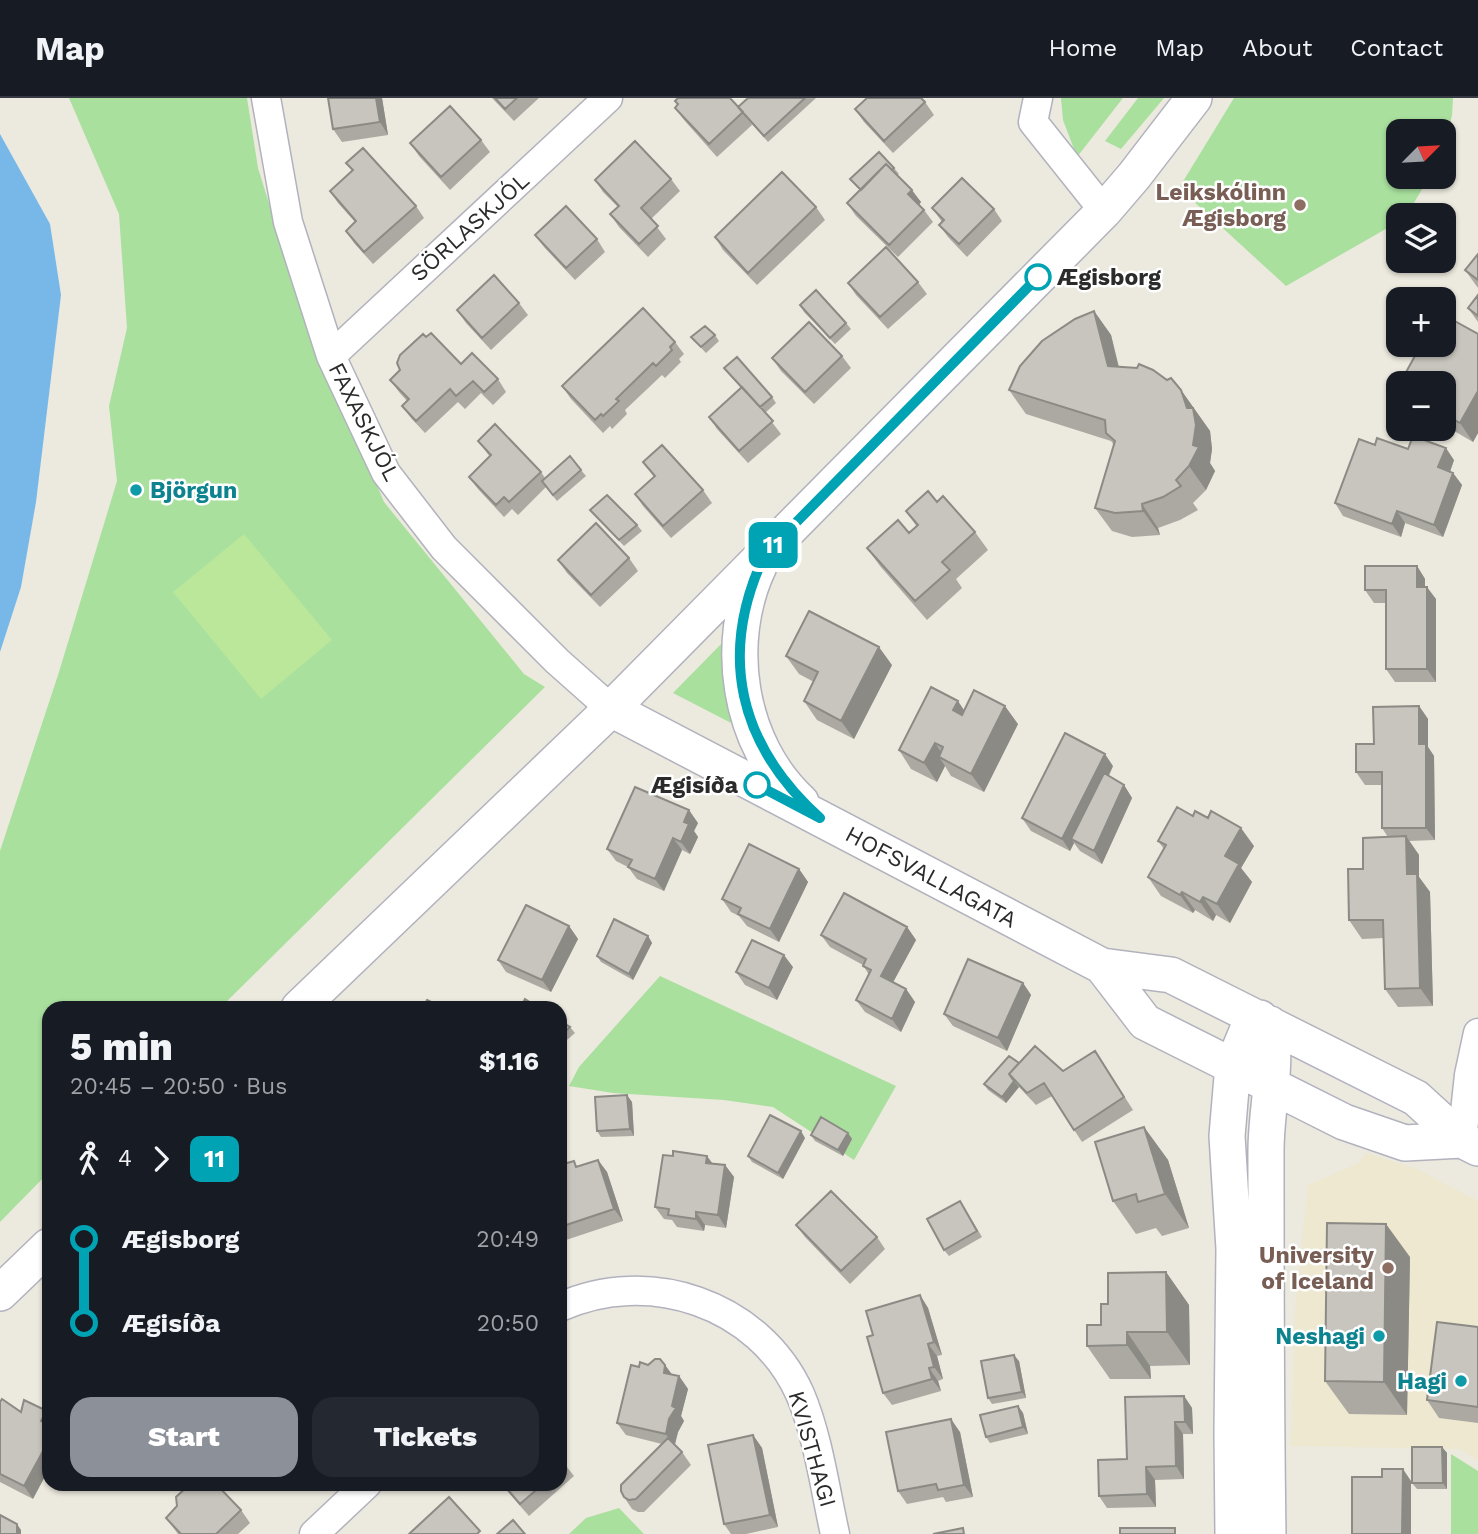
<!DOCTYPE html>
<html lang="en">
<head>
<meta charset="utf-8">
<style>
	:root { --surface:#171b24; --page:#242831; --text:#f1f3f6; --muted:#9ea1a6; --line:#363941; --accent:#8c9099 }
	body { margin:0; font-family:"Work Sans",sans-serif; background:var(--page); color:var(--text); height:100vh; display:flex; flex-direction:column; font-size:26px; white-space:nowrap }
	* { box-sizing:border-box; margin:0 }
	p { font-size:23px; color:var(--muted) }
	.icon { flex:none; width:38px; height:38px; fill:none; stroke:currentColor; stroke-width:2; stroke-linecap:round; stroke-linejoin:round }
	.map { position:relative; flex:1; overflow:hidden }
	.drawer { position:absolute; left:42px; top:903px; width:525px; height:490px; display:flex; flex-direction:column; background:var(--surface); border-radius:21px; box-shadow:0 2px 5px #0004 }
	.drawer>* { flex:none }
	.badge { padding:0 14px; border-radius:10px; font-size:24px; line-height:46px }
	.needle { width:46px; rotate:66deg }
	.tools { position:absolute; left:1386px; top:21px; display:grid; gap:14px }
	.tools a { display:grid; place-items:center; width:70px; height:70px; border-radius:14px; background:var(--surface); box-shadow:0 2px 5px #0004; font-size:35px }
	.map>.badge { position:absolute; translate:-50% -50%; box-shadow:0 0 0 4px #fff }
	.legs { display:flex; align-items:center; gap:10px; height:77px; padding:0 28px; font-size:23px }
	.legs p { margin-inline-start:auto }
	.headline { display:flex; align-items:center; justify-content:space-between; height:119px; padding:0 28px }
	h1 { font-size:38px; font-weight:800; line-height:52px }
	.primary-button { display:flex; gap:14px; margin-top:auto; padding:14px 28px }
	.primary-button a { flex:1; height:80px; border-radius:21px; background:var(--accent); color:#fff; font-size:28px; font-weight:800; line-height:80px; text-align:center }
	.primary-button a+a { background:var(--page); color:var(--text) }
	ul { padding:0 28px; list-style:none }
	li { display:flex; align-items:center; gap:24px; height:84px; font-size:26px }
	li i { display:grid; place-items:center; width:10px; height:100%; margin:0 9px; background:currentColor }
	li i::after { content:''; width:18px; height:18px; margin:-9px; border:5px solid; border-radius:50%; background:var(--surface) }
	li p { margin-inline-start:auto }
	li:first-child i { background:linear-gradient(#0000 50%,currentColor 0) }
	li:last-child i { background:linear-gradient(currentColor 50%,#0000 0) }
	header { display:flex; align-items:center; gap:42px; box-sizing:border-box; height:98px; padding:0 35px; background:var(--surface); border-bottom:2px solid var(--line) }
	header strong { font-size:33px }
	nav { display:flex; gap:38px; margin-inline-start:auto; font-size:24px }
	.map>svg:first-child { display:block }
	.education { fill:#ede8cf }
	.green { fill:#a9e09e }
	.pitch { fill:#bae79a }
	.water { fill:#77b8e9 }
	.lines { fill:none; stroke-linecap:round; stroke-linejoin:round }
	.minor-casing { stroke:#b2b2be; stroke-width:31 }
	.tertiary-casing { stroke:#b2b2be; stroke-width:38 }
	.minor { stroke:#fff; stroke-width:28 }
	.tertiary { stroke:#fff; stroke-width:35 }
	.wall { fill:#aca9a3 }
	.shaded-wall { fill:#8c8a85 }
	.building { fill:#c8c5be; stroke:#8c8a85; stroke-width:2 }
	.line-1-casing { stroke:#fff; stroke-width:16 }
	.line-1 { stroke:#00a3b4; stroke-width:10 }
	.education-dot { fill:#8d6e63; stroke:#fff; stroke-width:2.5 }
	.stop-1-dot { fill:#fff; stroke:#00a3b4; stroke-width:3.5 }
	.culture-dot { fill:#0f9aa8; stroke:#fff; stroke-width:2.5 }
	.labels { text-anchor:middle; dominant-baseline:central; stroke-width:5; stroke-linejoin:round; paint-order:stroke }
	.education-label { font-size:23px; font-weight:bold; fill:#785e54; stroke:#fff; text-anchor:end }
	.street-label { font-size:23px; fill:#2b2b2b; stroke:#fff }
	.stop-label { font-size:23px; font-weight:bold; fill:#2b2b2b; stroke:#fff; text-anchor:start }
	.culture-label { font-size:23px; font-weight:bold; fill:#0d838f; stroke:#fff; text-anchor:end }
</style>
</head>
<body>
<header>
<strong>Map</strong>
<nav><a>Home</a><a>Map</a><a>About</a><a>Contact</a></nav>
</header>
<div class="map">
<svg width="1478" height="1436" viewBox="0 0 1478 1436">
	<rect width="100%" height="100%" fill="#ece9de"/>
	<path class="education" d="M1366,1055L1417,1071L1478,1103V1363L1461,1351L1291,1348L1295,1210L1308,1087L1359,1065Z"/>
	<path class="green" d="M69,0H247L258,70L304,218L384,404L524,576L545,589L220,910H49V1074L0,1124V753L59,574L117,383L109,308L127,230L119,116Z
		M1061,0H1123L1077,59L1063,22Z
		M1138,0H1164L1121,51L1105,43Z
		M1234,0H1453L1452,17L1444,51V33H1398V79H1429L1407,117H1398V124L1286,188L1179,90Z
		M724,543L737,628L673,595Z
		M660,878L896,988L854,1062L773,1009L724,1002L613,995L569,988L579,969Z
		M1451,1356L1478,1373V1436H1451Z
		M619,1410L644,1436H569L586,1420Z"/>
	<path class="pitch" d="M244,436L332,542L261,601L173,494Z"/>
	<path class="water" d="M0,36L50,126L61,197L36,404L21,489L0,554Z"/>
	<g class="lines">
		<g class="minor-casing">
			<path id="minor" d="M266,0L288,124L331,258L386,375L444,450L557,563L611,611
				M1038,0L1033,24L1104,113
				M331,258L608,0
				M1462,1042L1469,977L1478,935
				M560,1209C648,1169 759,1205 800,1296C818,1338 825,1391 835,1436
				M314,1436L367,1386"/>
		</g>
		<g class="tertiary-casing">
			<path id="tertiary" d="M759,468C723,544 738,646 801,704
				M611,611L1102,868L1171,877L1416,1000L1462,1042L1478,1050
				M1102,868L1145,924L1344,1024L1405,1045L1462,1042
				M299,910L611,611L1104,113L1134,78L1194,0
				M0,1195L49,1148
				M1233,1436L1232,1335L1234,1151L1227,1038L1233,967L1248,931L1260,920
				M1268,1436C1266,1308 1266,1180 1266,1053C1266,1010 1278,968 1270,926"/>
		</g>
		<use href="#minor" class="minor"/>
		<use href="#tertiary" class="tertiary"/>
	</g>
	<path class="wall" d="M382,0L388,37L342,44L333,31Z
		M492,0H539L514,23Z
		M748,0H816L768,44L751,25L752,27L717,59L684,22L675,10L738,9Z
		M925,4L934,17L893,55L864,24L855,11Z
		M481,42L490,54L450,92L419,58L410,45Z
		M346,65L416,108L424,120L373,166L354,145L346,133L355,124L338,105L330,93L352,73Z
		M894,70L899,76L897,77L921,104L919,107L924,112L933,124L898,159L856,118L847,105L860,92L850,81Z
		M671,81L680,93L651,121L666,141L648,159L619,129L610,116L618,109L603,94L595,82Z
		M816,109L825,122L757,187L723,152L715,139Z
		M932,110L994,111L1002,123L967,159L948,139L939,127L942,124Z
		M535,137L597,141L605,154L575,182L544,149Z
		M1478,156V190L1465,172Z
		M918,184L927,196L888,231L856,197L848,185Z
		M1478,197V224L1468,210Z
		M519,205L528,217L491,252L466,225L457,212Z
		M800,207L846,225L851,231L835,246L804,214Z
		M1094,213L1111,237L1119,269L1181,292L1210,333L1212,351L1210,365L1215,373L1206,392L1193,405L1198,412L1180,422L1158,430L1160,437L1132,439L1112,433L1095,410L1114,347L1111,343L1026,316L1009,292Z
		M1451,221L1478,236V335L1473,344L1444,327V285H1400L1421,247H1444V235Z
		M715,237L719,243L706,255L691,239Z
		M426,239L461,266L498,281L506,294L493,307L481,295L465,311L458,304L425,335L411,320L402,308L407,303L399,294L390,282L400,272Z
		M675,244L684,256L679,261L681,264L665,280L662,277L625,312L627,316L612,331L610,328L603,335L571,301L562,288Z
		M842,258L851,270L814,306L781,273L772,260Z
		M724,270L772,299L776,305L765,315L781,336L748,365L717,331L709,319L741,290Z
		M478,343L541,374L545,380L581,372L586,378L557,403L546,389L518,417L512,411L504,419L478,391L469,379L490,359Z
		M1375,347L1408,351L1454,362L1450,374L1453,375L1462,387L1443,439L1405,425L1401,439L1343,418L1335,405Z
		M643,364L703,392L712,405L671,440L643,408L635,396L654,379Z
		M937,404L975,434L988,452L956,481L962,490L927,522L880,468L867,450L909,435L917,429L906,413Z
		M590,412L637,427L642,433L624,448L595,418Z
		M629,460L638,473L600,509L567,475L558,462Z
		M1417,468L1425,481V489L1436,501V584H1395L1386,571V505H1374L1365,492Z
		M786,558L892,567L854,641L817,622L804,603L814,584L799,576Z
		M1419,608L1428,621V649L1434,658L1435,742L1409,743L1419,757V779L1430,794L1433,908L1398,909L1385,891L1384,840L1362,841L1349,822L1363,771L1388,739L1382,730V687H1365L1356,674L1374,646Z
		M964,612L1018,626L984,694L951,678L945,668L937,684L911,671L899,652Z
		M1113,668L1109,678L1124,687L1132,700L1102,766L1080,753L1074,745L1070,753L1031,733L1022,720Z
		M698,725L694,733L698,739L690,756L682,752L664,793L637,781L628,769L616,763L607,751Z
		M1158,743L1254,748L1241,770L1252,784L1230,825L1216,817L1213,823L1195,812L1193,815L1161,798L1148,779L1164,751Z
		M799,771L808,784L779,844L747,828L739,818L731,814L722,801Z
		M569,828L578,841L551,894L506,874L498,862Z
		M907,829L916,842L893,884L906,891L915,904L901,934L865,914L856,902L869,877L863,867L830,849L821,837Z
		M648,838L652,845L633,882L601,864L597,858Z
		M793,869L777,902L745,887L736,874Z
		M1023,885L1031,897L1007,953L953,928L944,916Z
		M560,923L570,929L575,935L560,948Z
		M1019,965L1063,973L1103,965L1133,1012L1082,1044L1052,998L1036,1007L1019,989L1006,1005L988,992L984,986Z
		M632,1004L634,1038L601,1039L597,1033Z
		M1144,1029L1168,1062L1189,1130L1162,1138L1156,1130L1136,1136L1113,1103Z
		M848,1035L852,1041L843,1058L815,1043L811,1037Z
		M805,1040L783,1081L752,1064L748,1058Z
		M598,1062L607,1074L623,1123L560,1144V1067L578,1068Z
		M713,1065L725,1067L734,1079L726,1130L705,1127L704,1133L677,1129L672,1122L664,1121L655,1109Z
		M964,1109L982,1139L949,1158L944,1152Z
		M796,1127L877,1139L885,1151L850,1186L805,1139Z
		M1410,1159L1407,1317L1349,1316L1325,1283Z
		M1166,1174L1189,1207L1190,1267L1150,1268L1151,1281H1110L1087,1248L1101,1227L1108,1206Z
		M920,1197L928,1210L942,1257L937,1258L943,1281L938,1283L941,1293L892,1307L883,1295L873,1237Z
		M1478,1229V1325L1439,1320L1427,1302Z
		M1019,1263L1026,1300L992,1306L988,1300Z
		M648,1267H665L672,1277L679,1278L688,1291L681,1318L684,1323L678,1334L675,1347L682,1354L691,1367L644,1414H638L632,1411L624,1399L662,1346L626,1337L617,1325L639,1269Z
		M1184,1298L1192,1310L1193,1336H1183L1184,1381L1155,1382L1156,1409L1107,1410L1099,1398L1127,1361Z
		M0,1304L33,1401L0,1384Z
		M1018,1308L1023,1315L1028,1336L990,1345L986,1339Z
		M960,1334L973,1399L946,1404L943,1399L907,1406L898,1393Z
		M753,1337L762,1350L778,1429L746,1436H731L724,1426Z
		M1442,1349L1447,1355V1391H1417L1412,1385Z
		M560,1360L574,1378L529,1418L501,1386H560Z
		M241,1412L250,1425L238,1436H178L166,1420Z"/>
	<path class="shaded-wall" d="M376,0H382L388,37L380,24Z
		M912,92L921,104L917,109L908,96Z
		M1094,213L1111,237L1124,292L1108,268Z
		M1181,292L1210,333L1212,351L1210,365L1215,373L1206,392L1189,368L1193,347L1187,310Z
		M1478,293V335L1473,344L1460,325Z
		M1446,350L1454,362L1447,382L1438,369Z
		M1453,375L1462,387L1443,439L1434,427Z
		M1142,406L1158,430L1160,437L1143,413Z
		M1397,413L1405,425L1401,439L1392,426Z
		M1417,468L1425,481V501L1417,489Z
		M1427,489L1436,501V584L1427,571Z
		M879,549L892,567L854,641L841,623Z
		M958,603L970,621L953,612Z
		M1005,608L1018,626L984,694L971,676Z
		M1419,608L1428,621V649L1434,658L1435,742L1426,730L1419,646Z
		M935,645L947,663L939,659L945,668L937,684L924,665Z
		M1105,656L1113,668L1076,743L1071,741L1074,745L1070,753L1062,741Z
		M1124,687L1132,700L1102,766L1094,753Z
		M689,712L698,725L694,733L698,739L690,756L681,744L684,724Z
		M1241,730L1254,748L1241,770L1252,784L1230,825L1217,806L1225,758Z
		M1406,738L1419,757V779L1430,794L1433,908L1420,890L1407,776Z
		M673,740L682,752L664,793L655,781Z
		M799,771L808,784L779,844L770,831Z
		M1182,794L1195,812L1193,815L1180,797Z
		M1203,799L1216,817L1213,823L1200,804Z
		M569,828L578,841L551,894L542,882Z
		M907,829L916,842L890,890L881,878Z
		M648,838L652,845L633,882L629,876Z
		M784,857L793,869L777,902L769,890Z
		M1023,885L1031,897L1007,953L998,940Z
		M906,891L915,904L901,934L892,921Z
		M1014,983L1019,989L1006,1005L1002,999Z
		M627,997L632,1004L634,1038L630,1031Z
		M1144,1029L1168,1062L1189,1130L1165,1096Z
		M801,1033L805,1040L783,1081L778,1075Z
		M848,1035L852,1041L843,1058L838,1052Z
		M707,1058L716,1070L706,1065Z
		M598,1062L607,1074L623,1123L614,1111Z
		M725,1067L734,1079L726,1130L718,1117Z
		M696,1114L705,1127L704,1133L696,1121Z
		M1386,1126L1410,1159L1407,1317L1384,1284Z
		M1166,1174L1189,1207L1190,1267L1167,1234Z
		M920,1197L928,1210L942,1257L934,1244Z
		M1127,1234L1150,1268L1151,1281L1127,1247Z
		M928,1246L937,1258L943,1281L934,1269Z
		M1014,1257L1019,1263L1026,1300L1022,1294Z
		M665,1267L674,1279L664,1275Z
		M929,1270L938,1283L941,1293L932,1281Z
		M679,1278L688,1291L681,1318L684,1323L678,1334L674,1349L666,1336Z
		M1184,1298L1192,1310L1193,1336L1185,1324Z
		M1018,1308L1023,1315L1028,1336L1023,1329Z
		M47,1313L49,1316V1335L41,1323Z
		M951,1321L960,1334L973,1399L964,1387Z
		M1175,1324L1183,1336L1184,1381L1176,1368Z
		M753,1337L762,1350L778,1429L770,1417Z
		M49,1342V1371L33,1401L24,1388Z
		M1442,1349L1447,1355V1391L1443,1385Z
		M1146,1369L1155,1382L1156,1409L1147,1396Z
		M1403,1371L1411,1383V1436H1402Z
		M17,1426L21,1432V1436H17Z"/>
	<path class="building" d="M328,0H376L380,24L333,31Z
		M495,0H517L505,11Z
		M678,0H730L743,14L709,46L675,10L678,6L675,3Z
		M748,0H805L764,38L738,9Z
		M867,0H921L925,4L884,43L855,11Z
		M450,8L481,42L441,79L410,45Z
		M635,43L671,81L641,110L658,128L639,146L610,116L619,108L595,82Z
		M363,50L416,108L364,154L346,133L356,123L330,93L353,72L346,65Z
		M879,54L894,70L892,72L886,66L861,92L850,81Z
		M886,66L912,92L908,96L924,112L889,147L847,105Z
		M782,74L816,109L748,175L715,139Z
		M962,80L994,111L959,146L939,127L944,122L932,110Z
		M566,108L597,141L566,170L535,137Z
		M886,149L918,184L880,219L848,185Z
		M1478,156V182L1465,172Z
		M494,177L519,205L482,240L457,212Z
		M816,192L846,225L830,240L800,207Z
		M1478,197V218L1468,210Z
		M643,210L675,244L670,249L672,252L656,268L653,265L616,301L619,303L603,318L601,316L595,322L562,288Z
		M1094,213L1108,268L1137,270L1139,266L1153,272L1167,282L1171,280L1181,292L1187,310H1193L1196,327L1193,347L1199,349L1189,368L1176,382L1181,388L1163,399L1142,406L1143,413L1115,415L1095,410L1115,343L1106,335L1105,322L1009,292L1020,268L1042,243L1075,221Z
		M1451,221L1478,236V293L1460,325L1444,316V285H1400L1421,247H1444V235Z
		M809,224L842,258L805,294L772,260Z
		M705,228L715,237L701,249L691,239Z
		M431,235L461,266L472,255L498,281L484,294L473,283L456,298L450,291L416,323L402,308L409,301L390,282L400,272L397,265L400,257L423,236L426,239Z
		M737,259L772,299L760,309L724,270Z
		M742,289L773,323L739,353L709,319Z
		M495,326L541,374L509,404L504,399L496,407L469,379L491,357L478,343Z
		M1413,338L1446,350L1438,369L1453,375L1434,427L1397,413L1392,426L1335,405L1359,341L1375,347L1377,340L1408,351Z
		M662,347L703,392L663,428L635,396L655,378L643,364Z
		M570,358L581,372L553,397L542,383Z
		M928,393L937,404L943,398L975,434L942,464L950,472L915,503L867,450L898,422L909,435L918,427L906,413Z
		M607,397L637,427L619,442L590,412Z
		M596,425L629,460L591,497L558,462Z
		M1365,468H1417V489H1427V571H1386V492H1365Z
		M809,513L879,549L841,623L804,603L818,574L786,558Z
		M931,589L958,603L953,612L962,617L974,592L1005,608L971,676L939,659L943,649L935,645L924,665L899,652Z
		M1419,608V646H1426V730H1382V674H1356V646H1374L1373,609Z
		M1065,635L1105,656L1062,741L1022,720Z
		M1104,675L1124,687L1094,753L1071,741Z
		M635,689L689,712L684,724L689,726L681,744L673,740L655,781L628,769L632,762L607,751Z
		M1177,709L1193,718L1195,713L1208,720L1211,713L1241,730L1225,758L1239,766L1217,806L1203,799L1200,804L1182,794L1180,797L1148,779L1166,747L1158,743Z
		M1406,738L1407,776H1417L1420,890L1385,891L1383,822H1349L1348,771H1363V740Z
		M749,746L799,771L770,831L738,816L741,810L722,801Z
		M844,795L907,829L881,878L906,891L892,921L856,902L871,872L863,868L866,861L821,837Z
		M526,807L569,828L542,882L498,862Z
		M614,821L648,838L629,876L597,858Z
		M752,842L784,857L769,890L736,874Z
		M968,861L1023,885L998,940L944,916Z
		M525,901L539,910H520Z
		M427,902L443,910H423Z
		M560,923L570,929L560,938Z
		M1035,948L1063,973L1095,953L1124,999L1074,1032L1044,985L1027,995L1009,976Z
		M1009,958L1019,965L1009,976L1014,983L1002,999L984,986Z
		M627,997L630,1031L597,1033L595,999Z
		M770,1017L801,1033L778,1075L748,1058Z
		M821,1019L848,1035L838,1052L811,1037Z
		M1144,1029L1165,1096L1138,1104L1136,1096L1113,1103L1095,1044Z
		M673,1053L707,1058L706,1065L725,1067L718,1117L696,1114V1121L668,1117L669,1111L655,1109L663,1057L673,1058Z
		M598,1062L614,1111L560,1129V1067L574,1063L576,1069Z
		M831,1093L877,1139L841,1173L796,1127Z
		M960,1103L977,1133L944,1152L927,1121Z
		M1327,1125L1386,1126L1384,1284L1325,1283Z
		M1166,1174L1167,1234H1127V1247L1087,1248V1227H1101V1206H1108V1175Z
		M920,1197L934,1244L928,1246L934,1269L929,1270L932,1281L883,1295L867,1239L873,1237L866,1213Z
		M1437,1224L1478,1229V1309L1427,1302Z
		M1014,1257L1022,1294L988,1300L981,1263Z
		M655,1261H660L665,1267L664,1275L679,1278L672,1308L676,1310L669,1321L666,1336L617,1325L631,1267L639,1269L640,1264L648,1267Z
		M1184,1298L1185,1324H1175L1176,1368L1146,1369L1147,1396L1099,1398L1098,1362L1127,1361L1125,1299Z
		M2,1301L21,1314L24,1302L47,1313L41,1323L49,1328V1342L24,1388L0,1376V1304Z
		M1018,1308L1023,1329L986,1339L980,1317Z
		M951,1321L964,1387L938,1392L936,1386L898,1393L886,1334Z
		M753,1337L770,1417L724,1426L708,1347Z
		M668,1340L682,1354L636,1401L629,1402L624,1399L621,1393V1387Z
		M1412,1349H1442L1443,1385H1412Z
		M560,1360L565,1366L560,1370Z
		M1382,1371H1403L1402,1436H1352V1379H1382Z
		M201,1386H216L241,1412L216,1436H181L166,1420L177,1408L176,1399L188,1388L196,1391Z
		M503,1386H543L520,1406Z
		M449,1399L480,1433L477,1436H409Z
		M0,1417L17,1426V1436H0Z
		M513,1422L525,1436H497Z
		M963,1430L964,1436H933Z
		M1120,1430H1175V1436H1120Z"/>
	<g class="lines">
		<g class="line-1-casing">
			<path id="line-1" d="M757,687L820,720C739,647 717,557 765,456L1038,179"/>
		</g>
		<use href="#line-1" class="line-1"/>
	</g>
	<g class="education-dot">
		<circle cx="1300" cy="107" r="7"/>
		<circle cx="1388" cy="1170" r="7"/>
	</g>
	<g class="stop-1-dot">
		<circle cx="1038" cy="179" r="12"/>
		<circle cx="757" cy="687" r="12"/>
	</g>
	<g class="culture-dot">
		<circle cx="136" cy="392" r="7"/>
		<circle cx="1379" cy="1238" r="7"/>
		<circle cx="1461" cy="1283" r="7"/>
	</g>
	<g class="labels">
		<g class="education-label">
			<text x="1286" y="94">Leikskólinn<tspan x="1286" dy="26">Ægisborg</tspan></text>
			<text x="1374" y="1157">University<tspan x="1374" dy="26">of Iceland</tspan></text>
		</g>
		<g class="street-label">
			<text transform="translate(470 129) rotate(-42)">SÖRLASKJÓL</text>
			<text transform="translate(364 324) rotate(63)">FAXASKJÓL</text>
			<text transform="translate(931 779) rotate(28)">HOFSVALLAGATA</text>
			<text transform="translate(812 1351) rotate(74)">KVISTHAGI</text>
		</g>
		<g class="stop-label">
			<text x="1057" y="179">Ægisborg</text>
			<text x="738" y="687" text-anchor="end">Ægisíða</text>
		</g>
		<g class="culture-label">
			<text x="150" y="392" text-anchor="start">Björgun</text>
			<text x="1365" y="1238">Neshagi</text>
			<text x="1447" y="1283">Hagi</text>
		</g>
	</g>
</svg>
<div class="tools">
<a><svg class="needle" viewBox="-14 -14 28 28"><path d="M0-13l5 13h-10z" fill="#e53935"/><path d="M0 13l5-13h-10z" fill="#9ea1a6"/></svg></a>
<a><svg class="icon" aria-label="layers" viewBox="0 0 24 24"><path d="M12 4l9 5-9 5-9-5zM3 14l9 5 9-5"/></svg></a>
<a>+</a>
<a>−</a>
</div>
<b class="badge" style="left:773px;top:447px;background:#00a3b4;color:#fff">11</b>
<section class="drawer">
<div class="headline"><div><h1>5 min</h1><p>20:45 – 20:50 · Bus</p></div><b>$1.16</b></div>
<div class="legs"><svg class="icon" aria-label="walk" viewBox="0 0 24 24"><circle cx="13" cy="4" r="2"/><path d="M13 8l-2 6 4 7M11 14l-3 7M7 12l3-4h3l4 4"/></svg>4<svg class="icon" aria-label="forward" viewBox="0 0 24 24"><path d="M9 5l7 7-7 7"/></svg><b class="badge" style="background:#00a3b4;color:#fff">11</b></div>
<ul>
<li><i style="color:#00a3b4"></i><b>Ægisborg</b><p>20:49</p></li>
<li><i style="color:#00a3b4"></i><b>Ægisíða</b><p>20:50</p></li>
</ul>
<div class="primary-button"><a>Start</a><a>Tickets</a></div>
</section>
</div>
</body>
</html>
